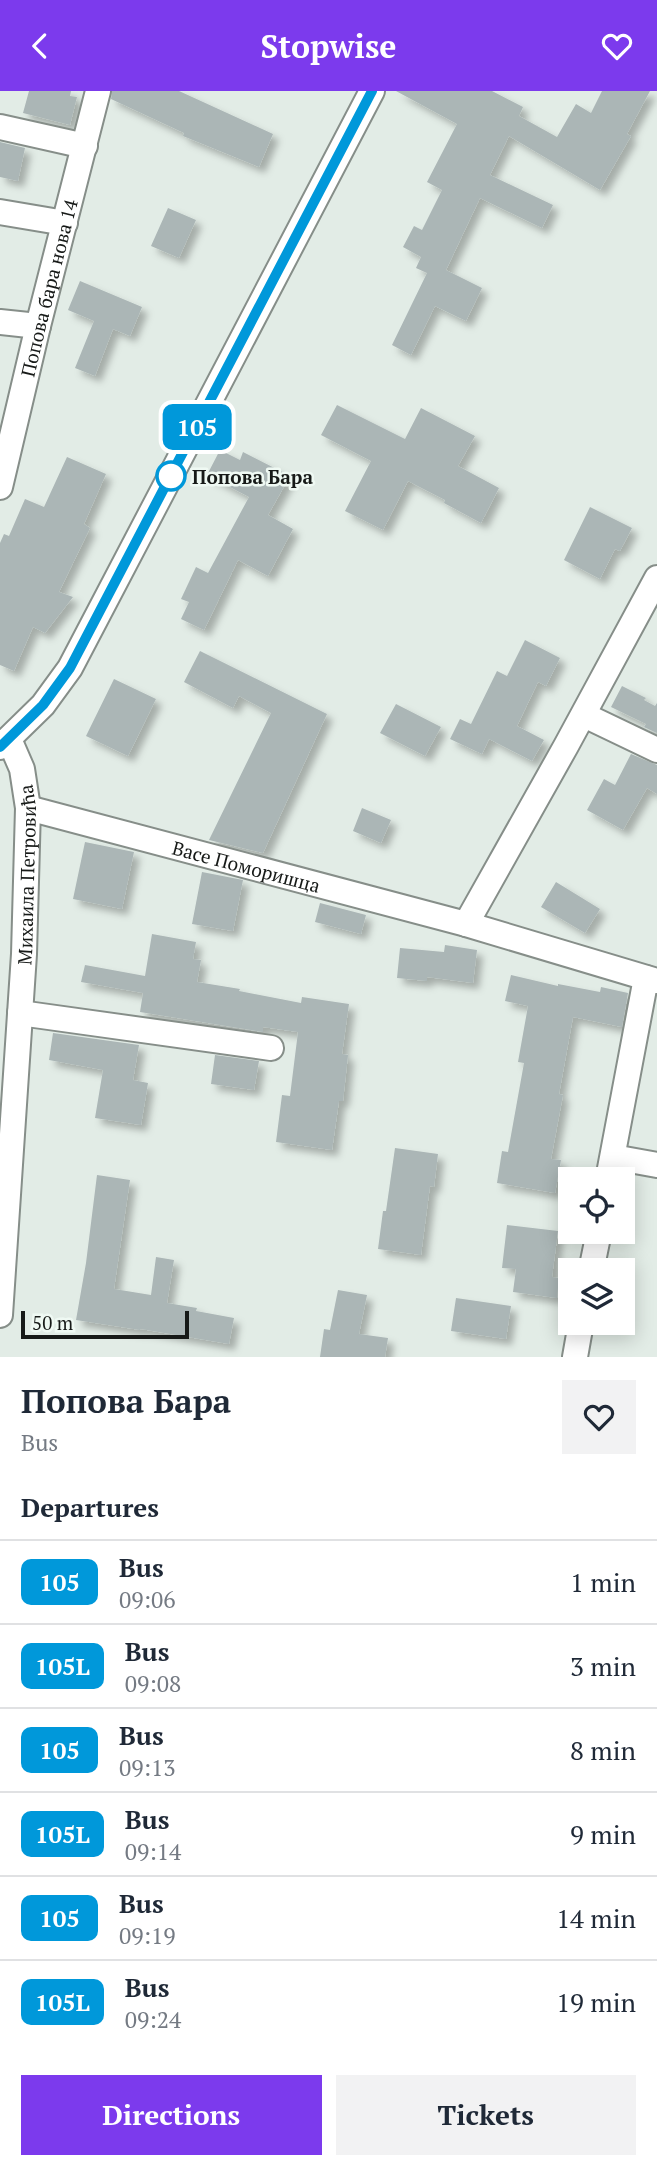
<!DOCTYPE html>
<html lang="en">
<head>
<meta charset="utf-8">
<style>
	:root { --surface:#fff; --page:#f2f2f3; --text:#1f2937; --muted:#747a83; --line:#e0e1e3; --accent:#7c3aed }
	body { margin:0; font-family:"PT Serif",serif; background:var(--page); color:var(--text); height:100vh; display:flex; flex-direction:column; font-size:26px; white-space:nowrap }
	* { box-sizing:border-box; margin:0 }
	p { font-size:23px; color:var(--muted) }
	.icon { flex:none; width:38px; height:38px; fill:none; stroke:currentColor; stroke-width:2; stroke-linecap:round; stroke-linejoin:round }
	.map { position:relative; height:1266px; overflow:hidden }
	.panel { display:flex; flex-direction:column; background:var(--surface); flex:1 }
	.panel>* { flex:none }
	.badge { padding:0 14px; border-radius:10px; font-size:24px; line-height:46px }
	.buttons { position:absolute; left:558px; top:1076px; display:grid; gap:14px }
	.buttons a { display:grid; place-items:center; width:77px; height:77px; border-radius:0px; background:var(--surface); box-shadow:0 4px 18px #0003; font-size:35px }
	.scale { position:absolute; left:21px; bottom:18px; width:168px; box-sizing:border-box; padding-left:7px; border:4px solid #171a18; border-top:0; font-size:19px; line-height:24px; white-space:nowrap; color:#171a18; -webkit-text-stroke:5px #eff9f3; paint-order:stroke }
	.map>.badge { position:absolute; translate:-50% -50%; box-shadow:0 0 0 4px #fff }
	h2 { padding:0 21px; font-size:26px; line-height:63px }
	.round { display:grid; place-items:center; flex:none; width:74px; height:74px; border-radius:0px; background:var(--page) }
	.overview { display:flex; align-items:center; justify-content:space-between; height:119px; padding:0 21px }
	h1 { font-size:33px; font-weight:700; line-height:52px }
	.primary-button { display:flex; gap:14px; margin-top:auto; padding:14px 21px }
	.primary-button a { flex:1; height:80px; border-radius:0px; background:var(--accent); color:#fff; font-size:28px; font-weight:700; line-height:80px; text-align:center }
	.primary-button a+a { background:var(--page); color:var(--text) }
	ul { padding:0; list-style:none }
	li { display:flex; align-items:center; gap:21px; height:84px; padding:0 21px; border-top:2px solid var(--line) }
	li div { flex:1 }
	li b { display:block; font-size:26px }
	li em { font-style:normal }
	li .badge { min-width:77px; font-weight:700; text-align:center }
	header { display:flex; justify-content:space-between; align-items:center; height:91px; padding:0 21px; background:var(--accent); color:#fff; font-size:32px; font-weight:700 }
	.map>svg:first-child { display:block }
	.building { fill:#abb6b6; filter:url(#shadow) }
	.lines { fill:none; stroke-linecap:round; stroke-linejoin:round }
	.minor-casing { stroke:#868e89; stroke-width:28 }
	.minor { stroke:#fff; stroke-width:24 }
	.line-casing { stroke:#fff; stroke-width:16 }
	.line { stroke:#0098da; stroke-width:10 }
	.stop-dot { fill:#fff; stroke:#0098da; stroke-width:3.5 }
	.labels { text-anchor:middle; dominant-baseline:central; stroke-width:5; stroke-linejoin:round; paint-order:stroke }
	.street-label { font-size:19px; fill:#171a18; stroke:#eff9f3 }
	.stop-label { font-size:19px; font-weight:bold; fill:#171a18; stroke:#eff9f3; text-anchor:start }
</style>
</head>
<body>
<header><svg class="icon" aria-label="back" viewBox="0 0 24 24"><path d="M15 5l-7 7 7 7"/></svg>Stopwise<svg class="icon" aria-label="heart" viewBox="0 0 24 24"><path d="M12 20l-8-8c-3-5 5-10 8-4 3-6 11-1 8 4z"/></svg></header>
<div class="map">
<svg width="657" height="1266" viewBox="0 0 657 1266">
	<defs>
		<filter id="shadow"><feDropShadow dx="6" dy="6" stdDeviation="3.5" flood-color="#0004"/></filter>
	</defs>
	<rect width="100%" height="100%" fill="#e2ece6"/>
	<path class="building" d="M29,0H71L70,5L77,6L70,34L23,22Z
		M112,0H179L273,43L259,76L183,45L184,42L111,8Z
		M396,0H492L523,16L519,25L557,46L576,13L591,22L602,0H650L627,43L631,45L600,99L509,45L490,84L553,114L542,137L480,107L446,179L482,197L466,230L435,215L411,264L392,254L427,182L416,177L421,166L403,156L414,135L422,139L442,99L427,91L457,33Z
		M0,51L25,57L18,90L0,86Z
		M168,117L196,129L179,167L151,155Z
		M80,190L142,216L130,245L113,238L95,285L75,277L94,230L68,219Z
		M337,314L405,348L421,317L475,345L458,375L499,397L481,432L444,412L445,409L408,390L383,439L345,420L371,370L321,344Z
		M220,359L240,369L243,361L290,385L268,424L293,438L268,485L238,469L204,539L181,528L189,511L181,508L196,476L208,482L249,406L207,384Z
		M67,366L106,383L84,433L90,437L59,501L73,506L45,542L33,536L14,580L0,574V452L4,443L9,445L25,408L44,416Z
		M590,416L632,437L620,460L615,458L600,488L564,469Z
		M525,549L560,567L546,595L538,591L517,635L544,649L532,670L489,648L482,663L450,648L460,628L471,633L497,580L507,585Z
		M200,560L327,623L263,762L209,749L271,622L239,605L233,617L184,591Z
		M114,588L156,608L128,665L86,645Z
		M622,595L646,607L644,609L655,615L657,612V642L644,636L646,633L611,616Z
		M396,613L441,636L425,665L380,642Z
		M631,663L657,674V703L647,697L623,739L587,719L604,688L615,694Z
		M362,717L391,729L381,752L353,740Z
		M85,751L134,761L122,818L73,808Z
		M202,781L243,789L233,840L192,833Z
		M556,791L600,818L585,842L541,816Z
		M320,812L366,824L361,843L315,831Z
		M152,843L196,851L193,868L201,869L197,891L240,898L239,900L301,912L302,906L349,913L342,963L348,964L343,1010H339L332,1059L276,1051L282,1004L290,1005L298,941L263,936V941L140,921L143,902L81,891L85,874L145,885Z
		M445,854L477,859L473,892L427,886V890L397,887L400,857L444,861Z
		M511,884L558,895V893L600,901L601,896L628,902L622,936L573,926L559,1003L563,1004L551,1068L561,1069L555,1102L497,1092L502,1060L508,1061L524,972L518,971L528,915L505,910Z
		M53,942L139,954L133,989L148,992L141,1034L95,1027L103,979L49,969Z
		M215,964L259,970L254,999L211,993Z
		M395,1057L438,1063L434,1096L430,1095L421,1164L378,1158L383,1120H386Z
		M97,1084L130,1089L114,1198L151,1204L156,1166L174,1169L167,1212L197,1217L196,1220L234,1227L229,1253L141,1238L140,1239L76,1229L86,1172Z
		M507,1134L558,1140L552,1186L559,1187L557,1207L513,1201L516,1178L502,1177Z
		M338,1199L367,1204L359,1243L388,1247L385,1266H320L324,1238L330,1239Z
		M456,1207L511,1215L506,1248L451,1240Z"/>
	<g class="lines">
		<g class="minor-casing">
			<g id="minor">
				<path d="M0,36L85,55"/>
				<path d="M0,121L65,132"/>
				<path d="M0,231L38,235"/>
				<path id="s1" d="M0,396L38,235L98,0"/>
				<path d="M584,624L657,659"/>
				<path d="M0,656L43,614L70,577L372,0"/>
				<path id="s2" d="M28,717L466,833L657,890"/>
				<path d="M466,833L566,655L657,487"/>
				<path d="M20,922L271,957"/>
				<path d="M613,1066L657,1074"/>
				<path d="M608,1088L646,887"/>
				<path d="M591,1180L599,1141"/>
				<path id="s3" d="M0,1224L24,863L28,717L22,678L9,648"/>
				<path d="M575,1266L581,1232"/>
			</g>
		</g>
		<use href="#minor" class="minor"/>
	</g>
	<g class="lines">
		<g class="line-casing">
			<path id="line" d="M0,656L43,614L70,577L372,0"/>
		</g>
		<use href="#line" class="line"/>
	</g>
	<circle class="stop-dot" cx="171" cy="385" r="14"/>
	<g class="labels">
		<g class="street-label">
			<text stroke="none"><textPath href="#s1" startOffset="205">Попова бара нова 14</textPath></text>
			<text stroke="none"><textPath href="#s2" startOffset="226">Васе Поморишца</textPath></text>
			<text stroke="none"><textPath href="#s3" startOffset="441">Михаила Петровића</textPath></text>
		</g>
		<g class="stop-label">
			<text x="192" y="385">Попова Бара</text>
		</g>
	</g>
</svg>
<div class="buttons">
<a><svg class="icon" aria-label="locate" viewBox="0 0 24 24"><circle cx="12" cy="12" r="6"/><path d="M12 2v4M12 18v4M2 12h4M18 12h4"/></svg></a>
<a><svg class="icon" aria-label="layers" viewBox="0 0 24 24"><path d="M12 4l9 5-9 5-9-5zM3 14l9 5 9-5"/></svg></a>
</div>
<div class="scale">50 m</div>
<b class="badge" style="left:197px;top:336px;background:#0098da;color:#fff">105</b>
</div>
<section class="panel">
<div class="overview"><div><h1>Попова Бара</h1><p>Bus</p></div><a class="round"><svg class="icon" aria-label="heart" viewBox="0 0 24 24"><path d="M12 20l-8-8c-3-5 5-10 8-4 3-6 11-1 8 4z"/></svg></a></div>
<h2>Departures</h2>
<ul>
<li><span class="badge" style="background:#0098da;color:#fff">105</span><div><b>Bus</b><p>09:06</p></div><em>1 min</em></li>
<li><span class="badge" style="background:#0098da;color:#fff">105L</span><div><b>Bus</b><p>09:08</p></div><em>3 min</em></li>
<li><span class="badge" style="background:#0098da;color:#fff">105</span><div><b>Bus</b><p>09:13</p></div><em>8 min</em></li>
<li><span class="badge" style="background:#0098da;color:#fff">105L</span><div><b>Bus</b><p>09:14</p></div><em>9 min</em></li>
<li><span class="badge" style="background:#0098da;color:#fff">105</span><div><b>Bus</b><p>09:19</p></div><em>14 min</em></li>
<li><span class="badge" style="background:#0098da;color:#fff">105L</span><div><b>Bus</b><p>09:24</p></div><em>19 min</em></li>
</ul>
<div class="primary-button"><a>Directions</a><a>Tickets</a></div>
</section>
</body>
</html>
